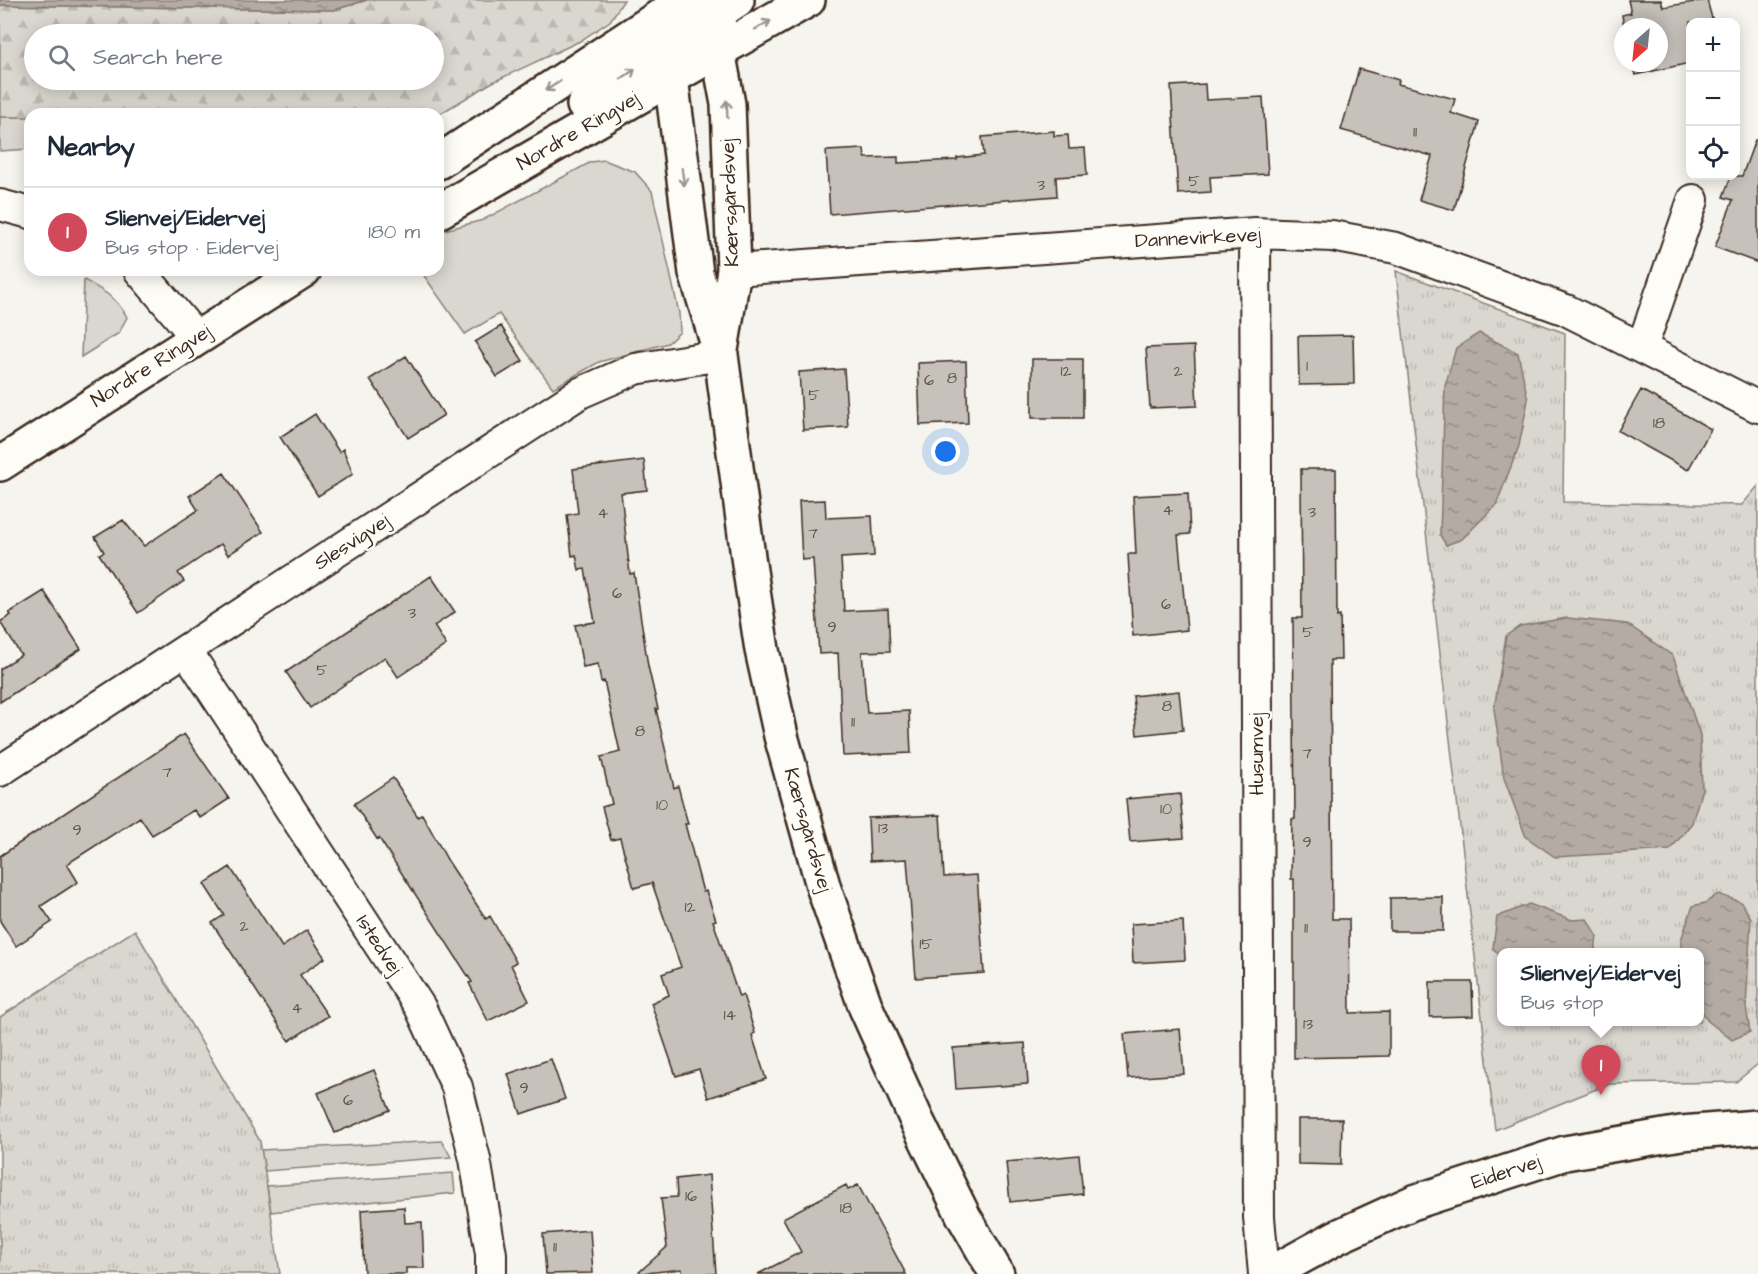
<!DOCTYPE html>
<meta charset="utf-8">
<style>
:root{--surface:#fff;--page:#f6f6f7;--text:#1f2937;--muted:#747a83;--line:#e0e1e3;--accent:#d1495b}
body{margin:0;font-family:"Architects Daughter",sans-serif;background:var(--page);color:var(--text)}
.controls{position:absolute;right:18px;top:18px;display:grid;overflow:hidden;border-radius:12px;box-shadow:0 3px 15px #0003}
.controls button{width:54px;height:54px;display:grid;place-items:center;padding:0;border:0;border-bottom:2px solid var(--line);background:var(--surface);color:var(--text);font:30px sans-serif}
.compass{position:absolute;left:1614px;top:18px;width:54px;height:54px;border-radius:50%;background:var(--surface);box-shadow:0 3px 15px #0003;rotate:207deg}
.you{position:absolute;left:946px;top:452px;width:21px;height:21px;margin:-15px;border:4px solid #fff;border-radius:50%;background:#1a73e8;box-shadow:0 0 0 9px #1a73e833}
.badge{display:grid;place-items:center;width:39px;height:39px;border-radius:50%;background:var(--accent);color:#fff;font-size:20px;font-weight:700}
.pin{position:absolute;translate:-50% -50px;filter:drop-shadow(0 2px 3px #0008)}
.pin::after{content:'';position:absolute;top:32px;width:21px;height:18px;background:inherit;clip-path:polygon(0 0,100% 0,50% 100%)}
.popup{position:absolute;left:1497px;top:948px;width:207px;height:78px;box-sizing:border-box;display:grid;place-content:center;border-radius:12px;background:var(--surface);filter:drop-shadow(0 2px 4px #0005);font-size:20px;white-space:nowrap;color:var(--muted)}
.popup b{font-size:22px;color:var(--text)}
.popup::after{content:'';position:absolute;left:50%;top:100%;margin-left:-12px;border:12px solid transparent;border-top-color:var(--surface)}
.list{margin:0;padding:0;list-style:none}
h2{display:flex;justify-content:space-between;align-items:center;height:78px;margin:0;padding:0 24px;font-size:26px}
h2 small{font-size:20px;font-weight:400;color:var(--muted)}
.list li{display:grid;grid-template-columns:39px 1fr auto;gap:18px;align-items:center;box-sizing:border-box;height:90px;padding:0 24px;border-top:2px solid var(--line)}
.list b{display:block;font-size:22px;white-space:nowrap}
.list p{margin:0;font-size:20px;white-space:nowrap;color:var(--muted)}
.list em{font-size:20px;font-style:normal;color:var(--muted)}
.icon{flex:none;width:33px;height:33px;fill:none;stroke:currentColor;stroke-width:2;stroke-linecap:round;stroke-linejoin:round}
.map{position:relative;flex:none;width:1758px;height:1274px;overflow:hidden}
.search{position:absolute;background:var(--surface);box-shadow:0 3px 15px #0003;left:24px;top:24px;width:420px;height:66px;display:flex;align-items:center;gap:15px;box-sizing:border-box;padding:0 21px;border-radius:33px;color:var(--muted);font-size:22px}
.panel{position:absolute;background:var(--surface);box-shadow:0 3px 15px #0003;left:24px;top:108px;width:420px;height:168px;border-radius:18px}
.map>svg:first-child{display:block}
</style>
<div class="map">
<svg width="1758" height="1274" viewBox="0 0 1758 1274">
<defs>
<pattern id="forest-firs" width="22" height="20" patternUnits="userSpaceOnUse" patternTransform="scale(1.5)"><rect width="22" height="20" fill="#dad6d0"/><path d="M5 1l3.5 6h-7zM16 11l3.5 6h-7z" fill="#bcb8b2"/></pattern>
<pattern id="park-tufts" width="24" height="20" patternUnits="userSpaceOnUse" patternTransform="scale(1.5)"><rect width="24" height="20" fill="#dad6d0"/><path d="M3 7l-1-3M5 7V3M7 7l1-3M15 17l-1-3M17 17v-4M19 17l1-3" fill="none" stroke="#bcb8b2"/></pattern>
<pattern id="water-ripples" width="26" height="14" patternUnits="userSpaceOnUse" patternTransform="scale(1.5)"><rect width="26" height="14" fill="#b4aca4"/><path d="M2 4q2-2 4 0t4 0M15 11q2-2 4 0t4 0" fill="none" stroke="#948c85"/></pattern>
</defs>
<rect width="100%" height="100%" fill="#f5f4ee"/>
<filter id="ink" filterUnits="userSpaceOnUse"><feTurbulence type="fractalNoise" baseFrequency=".0167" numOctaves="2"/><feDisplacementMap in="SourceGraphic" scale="12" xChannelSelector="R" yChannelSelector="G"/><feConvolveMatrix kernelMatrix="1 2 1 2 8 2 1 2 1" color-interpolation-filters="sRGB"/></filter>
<g filter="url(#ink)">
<path fill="#dad6d0" stroke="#8a8077" stroke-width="1.5" d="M0 117H30V149L0 151Z
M604 160 635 172 652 191 679 313 680 332 668 343 599 362 553 388 499 314 465 334 420 270H438V235L445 230 483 220 591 162Z
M84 280C102 290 117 298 127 317L119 333 81 357Z
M442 1141 451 1157 265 1171 261 1150Z
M453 1173 455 1193 271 1212 267 1186Z"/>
<path fill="url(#forest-firs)" stroke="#8a8077" stroke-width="1.5" fill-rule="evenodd" d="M367 0H624L610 21 580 41 491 83 438 115 30 114V117H0V5L334 10ZM34 34H434V80H34Z"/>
<path fill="url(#park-tufts)" stroke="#8a8077" stroke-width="1.5" fill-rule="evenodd" d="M1396 271 1565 333 1563 502 1742 505 1758 486V1064L1736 1082 1609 1084 1495 1130ZM1502 952H1700V1022H1502Z
M135 930 260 1141 280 1274H0V1017Z"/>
<path fill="url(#water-ripples)" stroke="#84786e" stroke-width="1.5" d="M0 0H367L334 10 0 5Z
M1479 333 1518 353 1528 400 1519 446 1496 505 1462 539 1446 545 1440 535 1445 386 1456 348Z
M1567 618 1627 624 1673 656 1700 735 1702 789 1692 823 1670 850 1555 857 1526 837 1504 778 1494 709 1506 636 1520 626Z
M1718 894 1741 902 1751 918 1746 1007 1750 1032 1732 1040 1708 1021 1700 1009V952H1681V940L1693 906 1705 903Z
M1529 904 1572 920 1587 919 1597 936 1595 952H1502V958L1493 948 1497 917Z"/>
<path fill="#c7c1bb" stroke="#3b2a1e" stroke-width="1.5" d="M1628 0H1661L1663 7 1707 0 1713 22H1690V63L1635 75 1632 63H1659V27H1624L1622 15 1631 13Z
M1359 69 1399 80 1398 84 1455 99 1451 113 1479 122 1454 210 1419 200 1432 156 1341 130Z
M1205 84 1206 100 1263 97 1268 174 1210 177 1211 192 1178 194 1171 86Z
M1054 131V136L1068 135 1069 149 1085 148 1087 175 1056 177 1057 196 830 214 826 151 864 149 865 158 898 157V163L957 160V158L984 155 982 137Z
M1755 140 1758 141V263L1715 247 1733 200 1723 197 1731 176H1742Z
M501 326 523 361 497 377 475 342Z
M1353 335 1354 384 1299 385 1298 336Z
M1194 346 1197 406 1150 408 1146 348Z
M406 356 444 415 408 438 370 379Z
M1032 359H1083V418H1032Z
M966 361 968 423 920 425 918 363Z
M844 369 848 427 803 430 799 372Z
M1641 390 1711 429 1688 470 1618 431Z
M315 414 339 452 343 449 353 474 318 496 280 437Z
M644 460 647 490 621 493 630 574 634 573 648 666 658 709H656L674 788 678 786 688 824H685L703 892 706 891 716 920 713 921 739 997 743 995 755 1033 752 1035 766 1079 708 1098 699 1069 676 1076 651 1003 669 995 662 974 681 967 652 883 634 888 620 838 611 840 602 807 612 804 601 757 620 752 604 681 601 682 598 664 583 667 575 625 595 622 585 569 579 570 576 555 572 556 567 515 578 513 573 469Z
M1301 469H1336L1337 617 1340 616 1341 660H1330L1332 919H1349L1350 1013 1389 1012V1056L1294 1058V879H1291L1292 819H1295L1293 618H1302Z
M224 473 263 532 228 555 221 544 178 573 184 581 138 613 99 554 104 552 95 537 123 520 144 546 198 510 189 496Z
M1188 493 1190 534 1178 535 1187 630 1133 636 1128 554H1136L1133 496Z
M825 500 826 518 872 516 874 556 841 558 844 611 888 609 890 651 862 652 867 713 909 711 911 753 843 756 838 653 819 654 813 559 802 560 799 501Z
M431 576 455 612 434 626 446 645 398 677 385 657 310 708 286 672Z
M44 591 81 649 0 702V669L21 655 0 622 11 615 9 613Z
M1179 691 1183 730 1137 735 1133 696Z
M184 734 229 799 200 818 194 810 152 835 140 817 67 864 78 882 41 906 52 922 16 946 0 921V856Z
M393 778 418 817 422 814 448 861 486 919 490 916 516 962 511 965 529 1001 488 1021 469 983 472 982 379 838 377 839 354 804Z
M1180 794 1184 838 1130 842 1126 799Z
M940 815 944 877 977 875 984 973 916 978 907 859 870 861 868 818Z
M230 867 282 947 307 930 325 958 300 975 328 1016 289 1041 212 923 224 915 204 884Z
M1443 897V931H1390V898Z
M1183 921 1185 960 1133 963 1131 924Z
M1430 982H1472L1473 1016 1430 1017Z
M1180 1029 1184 1074 1128 1078 1124 1034Z
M1025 1043 1028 1084 956 1089 953 1048Z
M551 1059 565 1099 521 1114 508 1074Z
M374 1070 390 1110 335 1133 318 1093Z
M1298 1119H1342L1341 1165 1298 1164Z
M1079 1155 1083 1194 1010 1202 1006 1162Z
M709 1175 716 1274H682V1269L637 1274 667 1247 661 1198 677 1197 676 1179Z
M846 1185 848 1190 858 1185 906 1274H758L801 1252 783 1218Z
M404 1207 405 1223 422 1222 424 1268H406V1274H364L361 1210Z
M590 1230 593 1273 546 1274 543 1234Z"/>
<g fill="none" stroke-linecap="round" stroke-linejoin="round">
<defs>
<path id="street" d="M0 205 30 213
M1255 233 1259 1217 1264 1274
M139 270 196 337
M734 270 1255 233 1332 236 1396 248 1566 310 1758 407
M1642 347 1693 200
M186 650 420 1007 457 1087 475 1159 491 1254V1274
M0 771 580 393 635 369 721 355"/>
<path id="secondary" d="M737 0 719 12 671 78 696 273 721 355 749 564 762 650 781 736 824 889 866 1008 917 1121 964 1217 997 1274
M721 350 734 270 728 104 718 51 808 0
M1270 1274 1337 1237 1414 1202 1565 1153 1681 1133 1758 1127"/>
<path id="primary" d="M584 105 636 68 672 48 704 0
M438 162 685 0
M438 212 718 51 719 0
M0 464 304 270"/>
</defs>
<use href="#street" stroke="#3b2a1e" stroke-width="34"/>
<use href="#secondary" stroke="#3b2a1e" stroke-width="38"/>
<use href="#primary" stroke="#3b2a1e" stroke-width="38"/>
<use href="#street" stroke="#fdfcf7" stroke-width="30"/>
<use href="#secondary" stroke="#fdfcf7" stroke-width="33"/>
<use href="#primary" stroke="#fdfcf7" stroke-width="33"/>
</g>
<defs><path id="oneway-shaft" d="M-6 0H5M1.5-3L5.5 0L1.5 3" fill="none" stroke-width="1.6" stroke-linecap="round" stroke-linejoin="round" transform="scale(1.5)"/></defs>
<g stroke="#9c938a">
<use href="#oneway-shaft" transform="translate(763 25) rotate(-29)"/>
<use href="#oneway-shaft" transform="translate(628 74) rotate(-35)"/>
<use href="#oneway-shaft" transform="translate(553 86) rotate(147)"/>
<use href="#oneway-shaft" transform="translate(727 109) rotate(-93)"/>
<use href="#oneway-shaft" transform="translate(683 177) rotate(82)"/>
</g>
</g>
<g text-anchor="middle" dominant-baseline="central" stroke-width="5" stroke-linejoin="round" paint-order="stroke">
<g font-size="16" fill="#5e5045">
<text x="1415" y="132">11</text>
<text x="1194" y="181">5</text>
<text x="1041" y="185">3</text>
<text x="1307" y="366">1</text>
<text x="1066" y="371">12</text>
<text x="1178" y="371">2</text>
<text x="952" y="378">8</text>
<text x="929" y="380">6</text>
<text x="814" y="395">5</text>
<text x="1659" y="423">18</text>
<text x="1168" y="510">4</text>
<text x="1312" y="512">3</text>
<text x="603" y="513">4</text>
<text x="813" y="533">7</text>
<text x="617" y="593">6</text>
<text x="1166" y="604">6</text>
<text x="412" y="613">3</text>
<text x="832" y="627">9</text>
<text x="1308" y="632">5</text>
<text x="322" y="670">5</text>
<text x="1167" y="706">8</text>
<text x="853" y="722">11</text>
<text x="640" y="731">8</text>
<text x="1307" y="753">7</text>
<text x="167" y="772">7</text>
<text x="662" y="805">10</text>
<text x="1166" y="809">10</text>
<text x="883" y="828">13</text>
<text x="77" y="830">9</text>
<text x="1307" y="842">9</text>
<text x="690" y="907">12</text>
<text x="244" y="926">2</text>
<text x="1306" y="928">11</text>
<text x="926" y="944">15</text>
<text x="297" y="1008">4</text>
<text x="730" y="1015">14</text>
<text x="1308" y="1024">13</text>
<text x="524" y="1088">9</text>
<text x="348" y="1100">6</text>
<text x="691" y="1196">16</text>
<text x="846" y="1208">18</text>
<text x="555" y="1247">11</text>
</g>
<g font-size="20" fill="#3b2a1e" stroke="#fdfcf7">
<text transform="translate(578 131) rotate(-30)">Nordre Ringvej</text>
<text transform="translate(730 203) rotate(-92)">Kærsgårdsvej</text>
<text transform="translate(1198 238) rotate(-3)">Dannevirkevej</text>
<text transform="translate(151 366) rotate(-32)">Nordre Ringvej</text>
<text transform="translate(352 542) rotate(-33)">Slesvigvej</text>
<text transform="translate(1257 754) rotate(-90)">Husumvej</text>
<text transform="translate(808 830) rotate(74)">Kærsgårdsvej</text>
<text transform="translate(379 945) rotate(57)">Istedvej</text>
<text transform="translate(1506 1172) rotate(-18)">Eidervej</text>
</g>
</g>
</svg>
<div class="controls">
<button>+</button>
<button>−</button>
<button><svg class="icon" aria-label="locate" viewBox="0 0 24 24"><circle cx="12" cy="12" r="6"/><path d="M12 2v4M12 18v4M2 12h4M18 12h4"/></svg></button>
</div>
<svg class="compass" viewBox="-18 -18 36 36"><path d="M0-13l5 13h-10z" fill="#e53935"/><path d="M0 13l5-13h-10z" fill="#747a83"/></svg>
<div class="you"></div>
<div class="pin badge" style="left:1601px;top:1095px">1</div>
<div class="popup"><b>Slienvej/Eidervej</b>Bus stop</div>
<div class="search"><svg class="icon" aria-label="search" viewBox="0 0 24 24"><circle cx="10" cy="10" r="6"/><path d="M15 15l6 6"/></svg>Search here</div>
<section class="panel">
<h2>Nearby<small></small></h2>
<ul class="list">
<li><span class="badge">1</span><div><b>Slienvej/Eidervej</b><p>Bus stop · Eidervej</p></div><em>180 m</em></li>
</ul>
</section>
</div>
